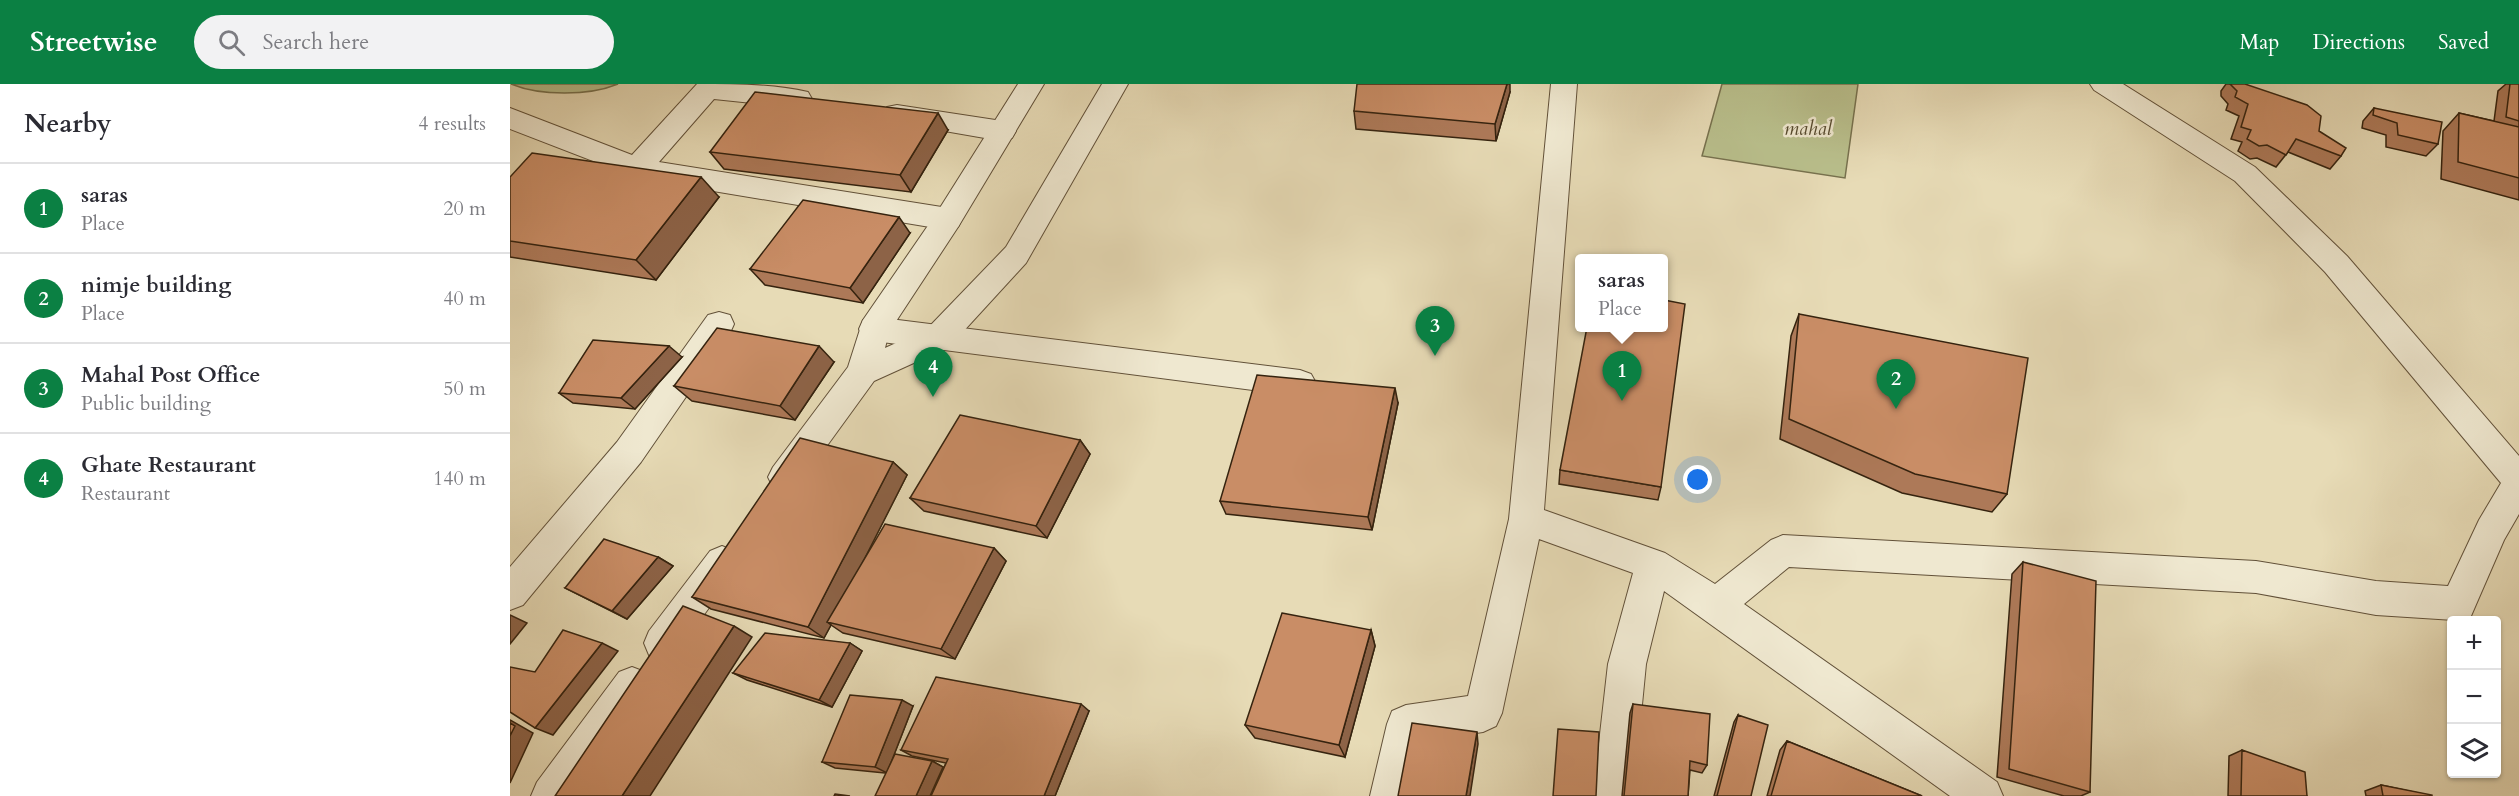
<!DOCTYPE html>
<meta charset="utf-8">
<style>
:root{--surface:#fff;--page:#f2f2f3;--text:#2b2b33;--muted:#7c7c81;--line:#e1e1e2;--accent:#0b8043}
body{margin:0;font-family:Cardo,serif;background:var(--page);color:var(--text)}
.controls{position:absolute;right:18px;bottom:18px;display:grid;overflow:hidden;border-radius:6px;box-shadow:0 2px 4px #0004}
.controls button{width:54px;height:54px;display:grid;place-items:center;padding:0;border:0;border-bottom:2px solid var(--line);background:var(--surface);color:var(--text);font:30px sans-serif}
.you{position:absolute;left:1188px;top:396px;width:21px;height:21px;margin:-15px;border:4px solid #fff;border-radius:50%;background:#1a73e8;box-shadow:0 0 0 9px #1a73e833}
.badge{display:grid;place-items:center;width:39px;height:39px;border-radius:50%;background:var(--accent);color:#fff;font-size:20px;font-weight:700}
.pin{position:absolute;translate:-50% -50px;filter:drop-shadow(0 2px 3px #0008)}
.pin::after{content:'';position:absolute;top:32px;width:21px;height:18px;background:inherit;clip-path:polygon(0 0,100% 0,50% 100%)}
.popup{position:absolute;left:1065px;top:170px;width:93px;height:78px;box-sizing:border-box;display:grid;place-content:center;border-radius:6px;background:var(--surface);filter:drop-shadow(0 2px 4px #0005);font-size:20px;white-space:nowrap;color:var(--muted)}
.popup b{font-size:22px;color:var(--text)}
.popup::after{content:'';position:absolute;left:50%;top:100%;margin-left:-12px;border:12px solid transparent;border-top-color:var(--surface)}
.list{margin:0;padding:0;list-style:none}
h2{display:flex;justify-content:space-between;align-items:center;height:78px;margin:0;padding:0 24px;font-size:26px}
h2 small{font-size:20px;font-weight:400;color:var(--muted)}
.list li{display:grid;grid-template-columns:39px 1fr auto;gap:18px;align-items:center;box-sizing:border-box;height:90px;padding:0 24px;border-top:2px solid var(--line)}
.list b{display:block;font-size:22px;white-space:nowrap}
.list p{margin:0;font-size:20px;white-space:nowrap;color:var(--muted)}
.list em{font-size:20px;font-style:normal;color:var(--muted)}
.icon{flex:none;width:33px;height:33px;fill:none;stroke:currentColor;stroke-width:2;stroke-linecap:round;stroke-linejoin:round}
.map{position:relative;flex:none;width:2009px;height:712px;overflow:hidden}
header{display:flex;align-items:center;gap:36px;box-sizing:border-box;height:84px;padding:0 30px;background:var(--accent);color:#fff}
header strong{font-size:28px}
nav{display:flex;gap:33px;margin-inline-start:auto;font-size:21px}
.search{width:420px;height:54px;background:var(--page);display:flex;align-items:center;gap:15px;box-sizing:border-box;padding:0 21px;border-radius:33px;color:var(--muted);font-size:22px}
main{display:flex}
aside{flex:1;background:var(--surface)}
.map>svg:first-child{display:block}
</style>
<header>
<strong>Streetwise</strong>
<div class="search"><svg class="icon" aria-label="search" viewBox="0 0 24 24"><circle cx="10" cy="10" r="6"/><path d="M15 15l6 6"/></svg>Search here</div>
<nav><a>Map</a><a>Directions</a><a>Saved</a></nav>
</header>
<main>
<aside>
<h2>Nearby<small>4 results</small></h2>
<ul class="list">
<li><span class="badge">1</span><div><b>saras</b><p>Place</p></div><em>20 m</em></li>
<li><span class="badge">2</span><div><b>nimje building</b><p>Place</p></div><em>40 m</em></li>
<li><span class="badge">3</span><div><b>Mahal Post Office</b><p>Public building</p></div><em>50 m</em></li>
<li><span class="badge">4</span><div><b>Ghate Restaurant</b><p>Restaurant</p></div><em>140 m</em></li>
</ul>
</aside>
<div class="map">
<svg width="2009" height="712" viewBox="0 0 2009 712">
<rect width="100%" height="100%" fill="#e7dbb6"/>
<filter id="stains"><feTurbulence type="fractalNoise" baseFrequency=".00333" numOctaves="4"/><feColorMatrix values="0 0 0 0 .2 0 0 0 0 .09 0 0 0 0 .02 0 0 0 .5 -.17"/></filter>
<radialGradient id="worn" r=".72"><stop offset=".6" stop-color="#630" stop-opacity="0"/><stop offset="1" stop-color="#630" stop-opacity=".3"/></radialGradient>
<path fill="#b9bf8c" stroke="#77714e" stroke-width="1.5" d="M1 0H108C79 12 30 12 1 0Z
M1212 0H1348L1335 94 1192 72Z"/>
<g fill="none" stroke-linecap="round" stroke-linejoin="round">
<defs>
<path id="minor" d="M187 0C224 0 263 0 298 8L302 15 298 22 289 24 204 15 149 78 438 124 448 127 452 135 448 143 438 146 149 98 139 95 137 91 127 94 0 45V24L122 71Z
M1041 0H1067L1034 426 1155 469 1205 500 1261 456 1273 451 1746 477 1866 497 1938 502 1969 436 1991 399 1815 188 1725 97 1584 6 1580 0H1613L1745 83 1837 172 2009 372V430L1994 456 1961 532 1944 536 1866 531 1746 509 1279 483 1234 520 1487 698 1493 712H1440L1154 507 1136 580 1123 712H1083L1098 580 1123 489 1029 455 992 629 986 642 973 648 912 657 900 712H860L877 640 882 627 896 621 958 612 999 435Z
M387 21 492 37 502 40 506 47 502 54 492 57 377 37 373 30 377 23Z
M209 228 220 231 224 240 220 249 131 378 13 521 0 526V483L107 358 198 231Z
M364 233 790 286 801 290 806 299 801 308 790 312 364 257 353 254 349 245 353 236Z"/>
<path id="tertiary" d="M508 0H534L448 143 379 248 375 264 417 245 496 163 592 0H618L516 179 439 263 364 297 287 403 275 408 263 403 258 393 263 383 338 283 353 236 428 127Z
M212 462 224 467 230 478 224 489 165 571 152 577 139 571 134 559 139 547 200 467Z
M122 583 135 588 141 601 135 614 65 712H21L27 698 109 588Z"/>
</defs>
<use href="#minor" stroke="#625139" stroke-width="2"/>
<use href="#tertiary" stroke="#625139" stroke-width="2"/>
<use href="#minor" fill="#efe8d0" fill-rule="evenodd"/>
<use href="#tertiary" fill="#efe8d0" fill-rule="evenodd"/>
</g>
<path fill="#ad7958" stroke="#35230f" stroke-width="1.5" d="M1716 0H1735L1809 47 1831 72 1820 85 1778 68 1766 83 1747 74 1740 75 1728 67 1732 58 1721 55 1729 32 1716 26 1718 20 1711 12V7Z
M1996 0H2009V116L1931 95 1933 47 1949 29 1984 37 1988 7Z
M1000 8 986 57 846 45 844 27Z
M1864 24 1928 60 1916 72 1876 63V51L1852 44 1853 37Z
M438 46 401 108 214 85 200 68Z
M0 93 209 113 146 196 0 173Z
M400 149 353 219 255 201 240 185Z
M1289 230 1497 410 1482 428 1392 409 1270 355 1281 252Z
M172 273 125 325 63 319 49 309Z
M324 278 285 336 182 317 164 302Z
M888 319 862 446 716 430 710 417Z
M570 356 580 370 537 454 414 427 400 414Z
M383 378 397 391 357 469 484 464 496 477 445 575 333 549 321 541 314 554 201 525 182 513Z
M1050 386 1151 403 1148 416 1049 400Z
M148 473 163 482 117 535 55 504Z
M1513 478 1580 708 1571 712H1554L1487 693 1502 490Z
M861 546 865 562 835 673 745 654 735 641Z
M340 559 352 567 322 623 237 596 223 589Z
M1123 620 1197 681 1192 689 1180 686 1178 712H1112L1120 629Z
M403 622 383 673 422 677 433 683 375 689 325 684 312 678Z
M579 627 545 712H421L436 679 402 672 391 666Z
M1228 631 1241 712H1204L1224 638Z
M1277 657 1412 712H1257L1270 666Z
M1732 666 1797 712H1718L1719 672Z
M1871 701 1922 712H1856L1855 707Z"/>
<path fill="#8d6347" stroke="#35230f" stroke-width="1.5" d="M997 0H1000V8L986 57 985 40Z
M428 29 438 46 401 108 390 91Z
M191 93 209 113 146 196 126 176Z
M389 133 400 149 353 219 340 204Z
M159 262 172 273 125 325 111 314Z
M309 262 324 278 285 336 270 322Z
M885 304 888 319 862 446 858 433Z
M570 356 580 370 537 454 526 442Z
M383 378 397 391 322 539 317 538 321 541 314 554 298 543Z
M484 464 496 477 445 575 431 565Z
M148 473 163 482 117 535 102 527Z
M0 531 17 539 0 560Z
M224 542 242 553 140 712H112Z
M861 546 865 562 835 673 829 661Z
M92 559 108 567 43 651 25 644Z
M340 559 352 567 322 623 309 616Z
M392 616 403 622 377 689 365 683Z
M571 620 579 627 545 712H534Z
M0 636 23 649 0 699Z
M967 648 968 660 960 712H956Z
M422 677 433 683 420 712H406Z"/>
<path fill="#c98d66" stroke="#35230f" stroke-width="1.5" d="M847 0H997L985 40 844 27Z
M1720 0H1735L1797 21 1811 32 1809 47 1836 64 1831 72 1786 55 1776 71 1757 61 1749 62 1737 55 1741 46 1731 43 1738 20 1725 13 1727 7Z
M2000 0H2009V37L1996 33Z
M245 8 428 29 390 91 200 68Z
M1864 24 1932 38 1928 60 1888 51 1887 39 1863 31Z
M1949 29 2009 43V94L1948 78Z
M22 69 191 93 126 176 0 157V93Z
M293 116 389 133 340 204 240 185Z
M1154 216 1175 220 1151 403 1050 386 1077 243H1154Z
M1289 230 1518 274 1497 410 1405 390 1279 335Z
M207 244 309 262 270 322 164 302Z
M83 256 159 262 111 314 49 309Z
M747 291 885 304 858 433 710 417Z
M450 331 570 356 526 442 400 414Z
M290 354 383 378 298 543 182 513Z
M375 440 484 464 431 565 317 538Z
M94 455 148 473 102 527 55 504Z
M1513 478 1586 497 1580 708 1499 685Z
M173 522 224 542 112 712H45Z
M772 529 861 546 829 661 735 641Z
M53 546 92 559 25 644 0 628V583L25 588Z
M255 549 340 559 309 616 223 589Z
M426 593 571 620 534 712H421L438 675 391 666Z
M340 611 392 616 365 683 312 678Z
M1123 620 1200 630 1197 681 1180 677 1178 712H1114Z
M1228 631 1258 641 1241 712H1207Z
M0 639 5 642 0 652Z
M902 639 967 648 956 712H888Z
M1048 645 1089 648 1086 712H1043Z
M1277 657 1412 712H1261Z
M1732 666 1795 688 1797 712H1731Z
M385 670 422 677 406 712H365Z
M1871 701 1922 711V712H1873Z
M325 710 340 712H324Z"/>
<g text-anchor="middle" dominant-baseline="central" stroke-width="5" stroke-linejoin="round" paint-order="stroke">
<g font-size="20" font-style="italic" fill="#564a2e" stroke="#efe8d0">
<text x="1298" y="44">mahal</text>
</g>
</g>
<rect width="100%" height="100%" filter="url(#stains)"/>
<rect width="100%" height="100%" fill="url(#worn)"/>
</svg>
<div class="controls">
<button>+</button>
<button>−</button>
<button><svg class="icon" aria-label="layers" viewBox="0 0 24 24"><path d="M12 4l9 5-9 5-9-5zM3 14l9 5 9-5"/></svg></button>
</div>
<div class="you"></div>
<div class="pin badge" style="left:1112px;top:317px">1</div>
<div class="popup"><b>saras</b>Place</div>
<div class="pin badge" style="left:1386px;top:325px">2</div>
<div class="pin badge" style="left:925px;top:272px">3</div>
<div class="pin badge" style="left:423px;top:313px">4</div>
</div>
</main>
